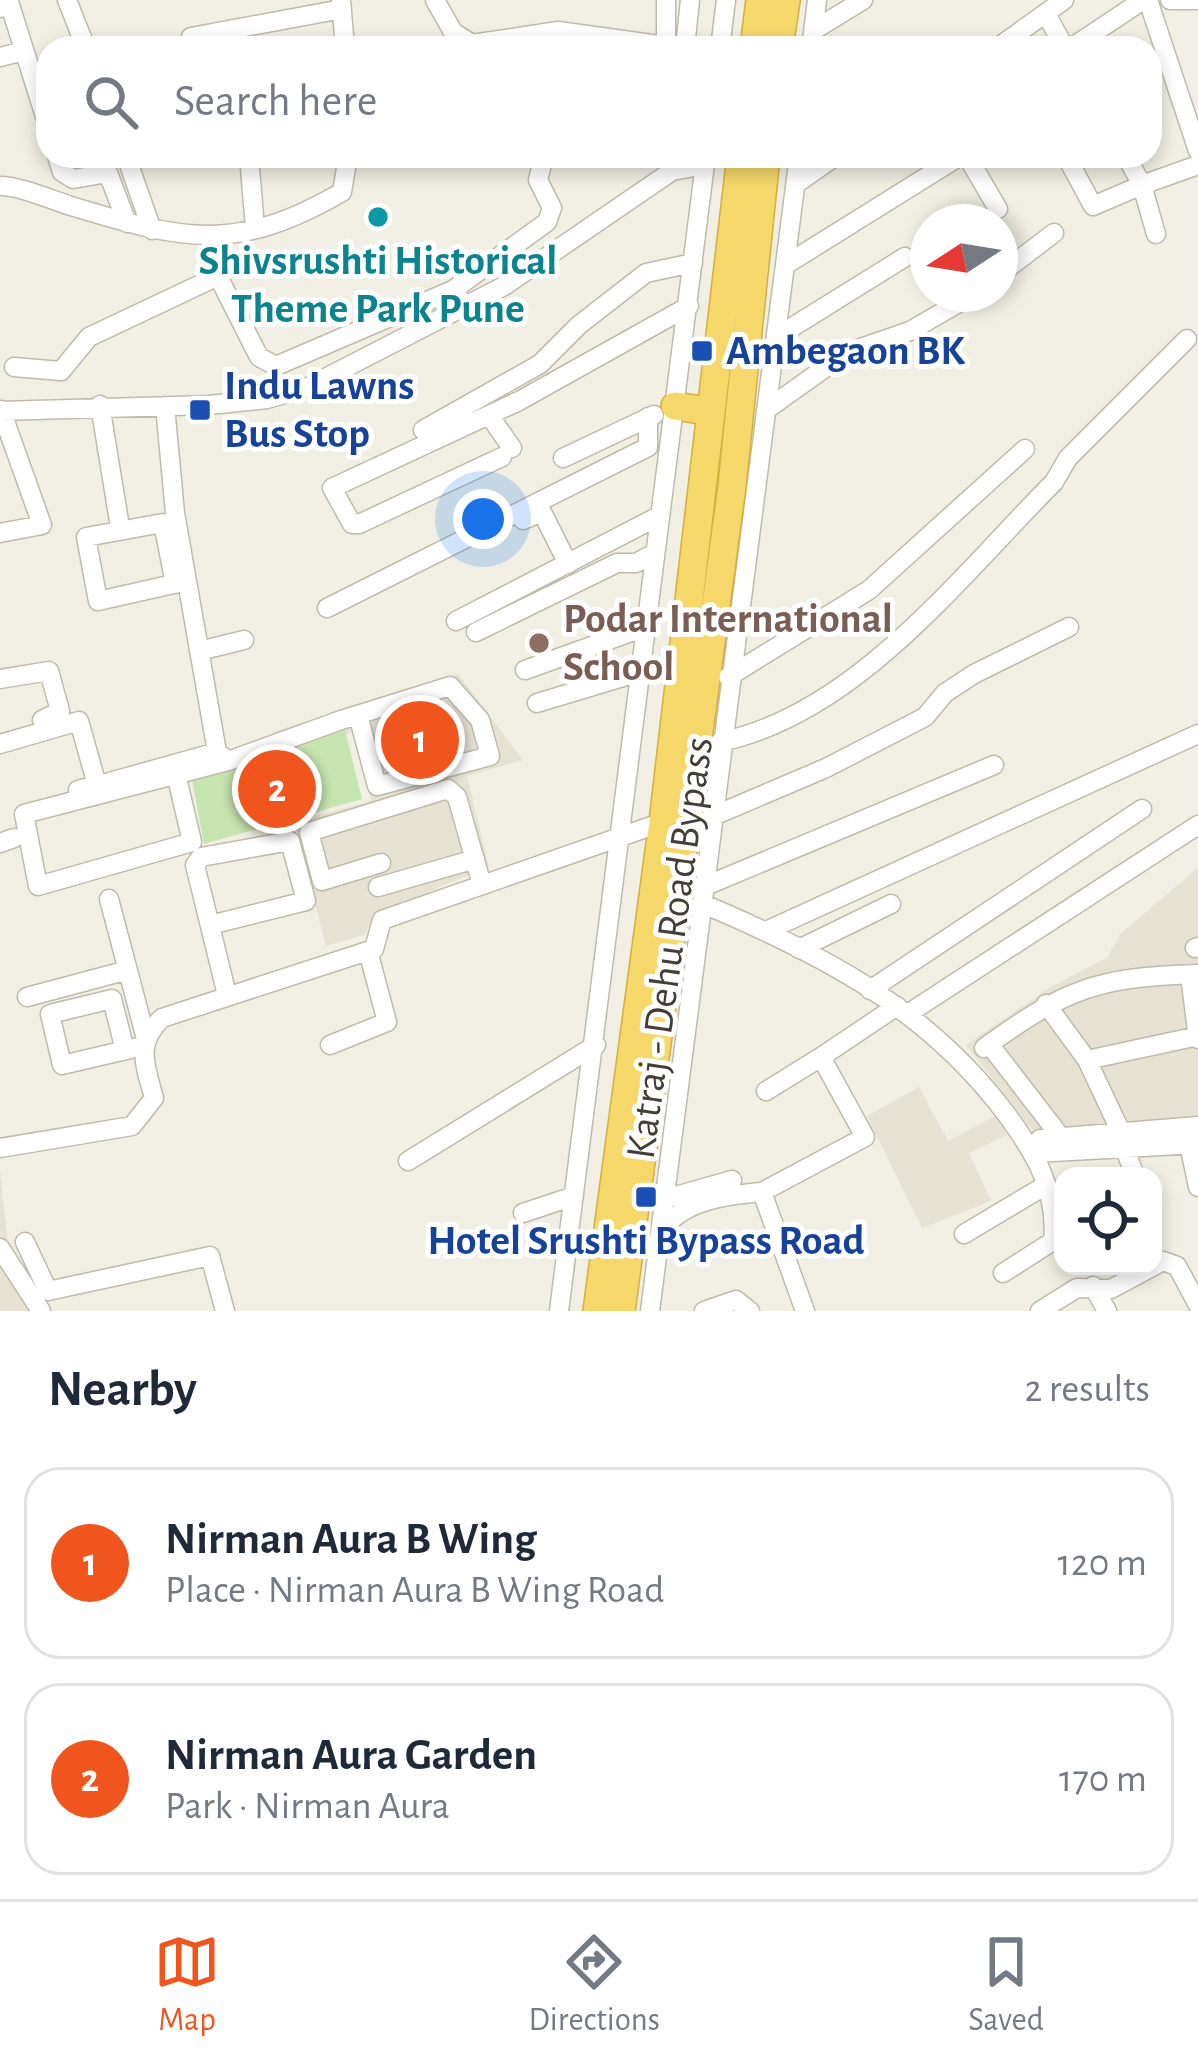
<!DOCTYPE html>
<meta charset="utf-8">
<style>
:root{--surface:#fff;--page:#f6f6f7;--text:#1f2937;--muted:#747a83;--line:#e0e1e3;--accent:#ef551d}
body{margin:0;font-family:"Alegreya Sans",sans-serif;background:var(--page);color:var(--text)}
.controls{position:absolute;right:36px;bottom:36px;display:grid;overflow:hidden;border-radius:24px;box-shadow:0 6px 18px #0003}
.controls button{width:108px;height:108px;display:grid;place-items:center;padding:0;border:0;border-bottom:3px solid var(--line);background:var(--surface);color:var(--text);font:60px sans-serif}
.compass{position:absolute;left:910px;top:204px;width:108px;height:108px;border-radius:50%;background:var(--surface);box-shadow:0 6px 18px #0003;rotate:258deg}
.you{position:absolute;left:483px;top:519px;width:42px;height:42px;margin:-30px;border:9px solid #fff;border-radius:50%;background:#1a73e8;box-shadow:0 0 0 18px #1a73e833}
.badge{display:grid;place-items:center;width:78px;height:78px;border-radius:50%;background:var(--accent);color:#fff;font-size:39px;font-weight:700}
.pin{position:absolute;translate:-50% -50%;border:6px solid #fff;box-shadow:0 3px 12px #0006}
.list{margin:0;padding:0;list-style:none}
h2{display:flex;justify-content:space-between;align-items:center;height:156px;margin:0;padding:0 48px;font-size:51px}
h2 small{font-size:39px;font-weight:400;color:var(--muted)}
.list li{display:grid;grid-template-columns:78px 1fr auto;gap:36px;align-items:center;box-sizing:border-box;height:192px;margin:0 24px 24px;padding:0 24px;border:3px solid var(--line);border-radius:36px}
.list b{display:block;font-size:45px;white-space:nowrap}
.list p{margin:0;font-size:39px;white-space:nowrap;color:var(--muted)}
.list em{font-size:39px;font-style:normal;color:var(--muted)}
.icon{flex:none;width:66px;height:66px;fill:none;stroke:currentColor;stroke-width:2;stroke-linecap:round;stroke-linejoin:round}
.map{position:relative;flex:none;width:1198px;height:1311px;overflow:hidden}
.search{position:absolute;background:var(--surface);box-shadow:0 6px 18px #0003;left:36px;right:36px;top:36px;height:132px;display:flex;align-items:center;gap:30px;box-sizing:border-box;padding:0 42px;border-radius:36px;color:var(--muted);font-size:45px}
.sheet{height:588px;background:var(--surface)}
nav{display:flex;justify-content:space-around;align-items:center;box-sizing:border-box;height:168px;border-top:3px solid var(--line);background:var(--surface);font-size:33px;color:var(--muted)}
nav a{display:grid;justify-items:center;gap:6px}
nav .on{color:var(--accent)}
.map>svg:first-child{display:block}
</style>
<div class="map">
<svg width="1198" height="1311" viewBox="0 0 1198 1311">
<rect width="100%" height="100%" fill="#f1efe4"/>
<path fill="#e5e1d3" d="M458 674 523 760 467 776 489 867 378 912 364 935 326 946 294 822 371 801 353 732 277 754 272 732Z
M1198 868V1136L1045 1146 966 1045 1049 988 1108 957 1120 934Z
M919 1087 948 1141 997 1115 1007 1135 969 1153 991 1201 922 1228 867 1116Z
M0 1170 8 1245 46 1311H0Z"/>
<path fill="#c6e4af" d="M345 730 362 799 204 844 192 779Z"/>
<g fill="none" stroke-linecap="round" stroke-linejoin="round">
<defs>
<path id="minor" d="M67 0 86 48
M341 0 345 48
M435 0 453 32 472 44 558 31 666 46
M1148 0 1198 151
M1170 0H1196
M0 8 10 5 48 126
M1046 14 1065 48
M814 30 863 0
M191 37 342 9
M666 48V0
M685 48 690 0
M720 48 726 0
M811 48 817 0
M997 48 1064 0
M1071 48 1143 0
M0 57 24 51
M57 156 62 172 73 179 108 173 127 223
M126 156 152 230
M249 156 255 228
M967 156 998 209
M1066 156 1093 206 1142 185 1126 156
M796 184 836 156
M0 186C20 186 49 199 71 206 183 240 235 254 342 192L348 156
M1156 234 1142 185 1198 165
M787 264 960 156
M1000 274 1054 233
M453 290 547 222 552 208 538 180 544 156
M778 336 905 257
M14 367 61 371 89 337 218 276 259 357 276 366 453 290 466 308
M100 405 119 521
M165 406 175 513 217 752
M766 410 846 353 910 331 974 294
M0 411 209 405 267 399 306 388 504 286 672 171 705 165
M489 415 512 448
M423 430 540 364 579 325 646 273 693 263
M502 457 359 524H352L332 488 519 401 689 306
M563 458 654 415
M523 520 542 512 568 564
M0 533 42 525 1 410
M175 584 163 523 86 537 98 601 187 581
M327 608 648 447V417
M456 621 657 517
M476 632 617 563H636L653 554
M199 651 244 640
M525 670 645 627
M728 677 869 590 1025 449
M0 679 49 671 60 711 42 720
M537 703 640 672
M720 742C856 714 960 576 1054 482L1068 458 1187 339
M0 744 79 721 97 785 78 790
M217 752 228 761 341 720 450 686 480 720 490 756 377 786 358 715
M177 778 192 842 38 886 24 814 228 761
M106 783 217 752
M711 817 826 768 925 717 945 693 974 674 1069 627
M0 843 14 838
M381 863 322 881 309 832 448 789 457 797 482 885
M378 887 475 859
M703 887 994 765
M109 899 145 1035
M701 903C822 954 927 1008 1007 1115 1035 1153 1058 1192 1053 1241L1003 1273
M210 925 306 901 290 841 201 857 195 865 227 995
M766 931 1198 734
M1195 948 1198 947
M799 949 891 904
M1190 975 1198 1039
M870 990 1142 809
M27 997 128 970
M1046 1004 1087 1060 1120 1130
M909 1013 1198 825
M989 1044 1060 1136
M330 1045 387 1022 368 951
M984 1048C1065 989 1097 977 1198 974
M125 1050 112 999 50 1014 62 1065 143 1046
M821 1057 897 1006
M1087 1060 1198 1036
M1040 1139 1198 1126
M1189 1144 1198 1187
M0 1148 132 1126 154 1098C145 1065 135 1044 162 1018L374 949 382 920 663 822
M1125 1149 1135 1176
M1035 1153 1198 1144
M408 1161 596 1045
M762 1192 865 1137 821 1057 766 1091
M665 1199 732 1180
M523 1213 574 1196
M664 1228C685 1200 728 1195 762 1192L805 1311
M964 1234 1046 1185
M25 1242 48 1291 210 1256 225 1311
M0 1248 41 1311
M1093 1286 1107 1311
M559 1311 706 156
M650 1311 799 156
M704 1311 736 1300 750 1311
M1040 1311 1077 1288 1111 1289 1163 1261 1177 1266 1198 1305"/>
<path id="highway" d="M754 48 760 0
M779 48 786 0
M675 406 707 411
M597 1311 663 822 741 156
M621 1311 732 486 766 156"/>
</defs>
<use href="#minor" stroke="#bfbaaa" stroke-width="21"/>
<use href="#highway" stroke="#d5ae3b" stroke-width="30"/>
<use href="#minor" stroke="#fff" stroke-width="18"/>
<use href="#highway" stroke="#f6d86a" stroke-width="27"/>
</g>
<circle fill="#0f9aa8" stroke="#fff" stroke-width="4.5" cx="378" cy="217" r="12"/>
<g fill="#1a4fb4" stroke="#fff" stroke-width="4.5">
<rect x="690" y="339" width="24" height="24" rx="6"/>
<rect x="188" y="398" width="24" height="24" rx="6"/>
<rect x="634" y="1185" width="24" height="24" rx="6"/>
</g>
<circle fill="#8d6e63" stroke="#fff" stroke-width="4.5" cx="539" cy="643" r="12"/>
<g text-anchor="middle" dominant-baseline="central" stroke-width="10" stroke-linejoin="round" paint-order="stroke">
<g font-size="42" font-weight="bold" fill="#0d838f" stroke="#fff">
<text x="378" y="261">Shivsrushti Historical<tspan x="378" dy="48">Theme Park Pune</tspan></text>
</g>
<g font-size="42" font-weight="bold" fill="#164399" stroke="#fff" text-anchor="start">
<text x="726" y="351">Ambegaon BK</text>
<text x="224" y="386">Indu Lawns<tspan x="224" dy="48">Bus Stop</tspan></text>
<text x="646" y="1241" text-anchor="middle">Hotel Srushti Bypass Road</text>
</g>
<g font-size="42" font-weight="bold" fill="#785e54" stroke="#fff" text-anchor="start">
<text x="563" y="619">Podar International<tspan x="563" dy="48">School</tspan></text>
</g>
<g font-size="42" fill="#433f34" stroke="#fff">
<text transform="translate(670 948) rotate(-82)">Katraj - Dehu Road Bypass</text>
</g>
</g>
</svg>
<div class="controls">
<button><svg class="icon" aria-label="locate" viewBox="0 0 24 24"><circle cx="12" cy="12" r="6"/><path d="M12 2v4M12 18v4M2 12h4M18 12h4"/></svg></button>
</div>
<svg class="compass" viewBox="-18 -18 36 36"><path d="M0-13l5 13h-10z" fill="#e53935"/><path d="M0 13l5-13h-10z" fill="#747a83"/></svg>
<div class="you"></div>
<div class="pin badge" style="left:420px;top:740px">1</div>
<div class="pin badge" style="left:277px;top:789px">2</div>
<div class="search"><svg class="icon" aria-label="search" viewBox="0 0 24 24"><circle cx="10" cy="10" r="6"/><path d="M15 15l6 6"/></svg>Search here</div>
</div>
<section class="sheet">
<h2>Nearby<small>2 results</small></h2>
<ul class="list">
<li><span class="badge">1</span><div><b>Nirman Aura B Wing</b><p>Place · Nirman Aura B Wing Road</p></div><em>120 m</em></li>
<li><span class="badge">2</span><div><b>Nirman Aura Garden</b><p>Park · Nirman Aura</p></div><em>170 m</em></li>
</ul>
</section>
<nav>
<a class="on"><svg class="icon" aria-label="map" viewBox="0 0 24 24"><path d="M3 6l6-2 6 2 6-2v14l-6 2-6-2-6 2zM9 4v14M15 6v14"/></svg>Map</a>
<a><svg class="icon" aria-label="directions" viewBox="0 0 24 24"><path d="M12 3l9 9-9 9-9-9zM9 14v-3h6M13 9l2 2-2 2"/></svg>Directions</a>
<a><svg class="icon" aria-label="saved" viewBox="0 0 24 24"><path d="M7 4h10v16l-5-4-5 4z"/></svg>Saved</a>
</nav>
